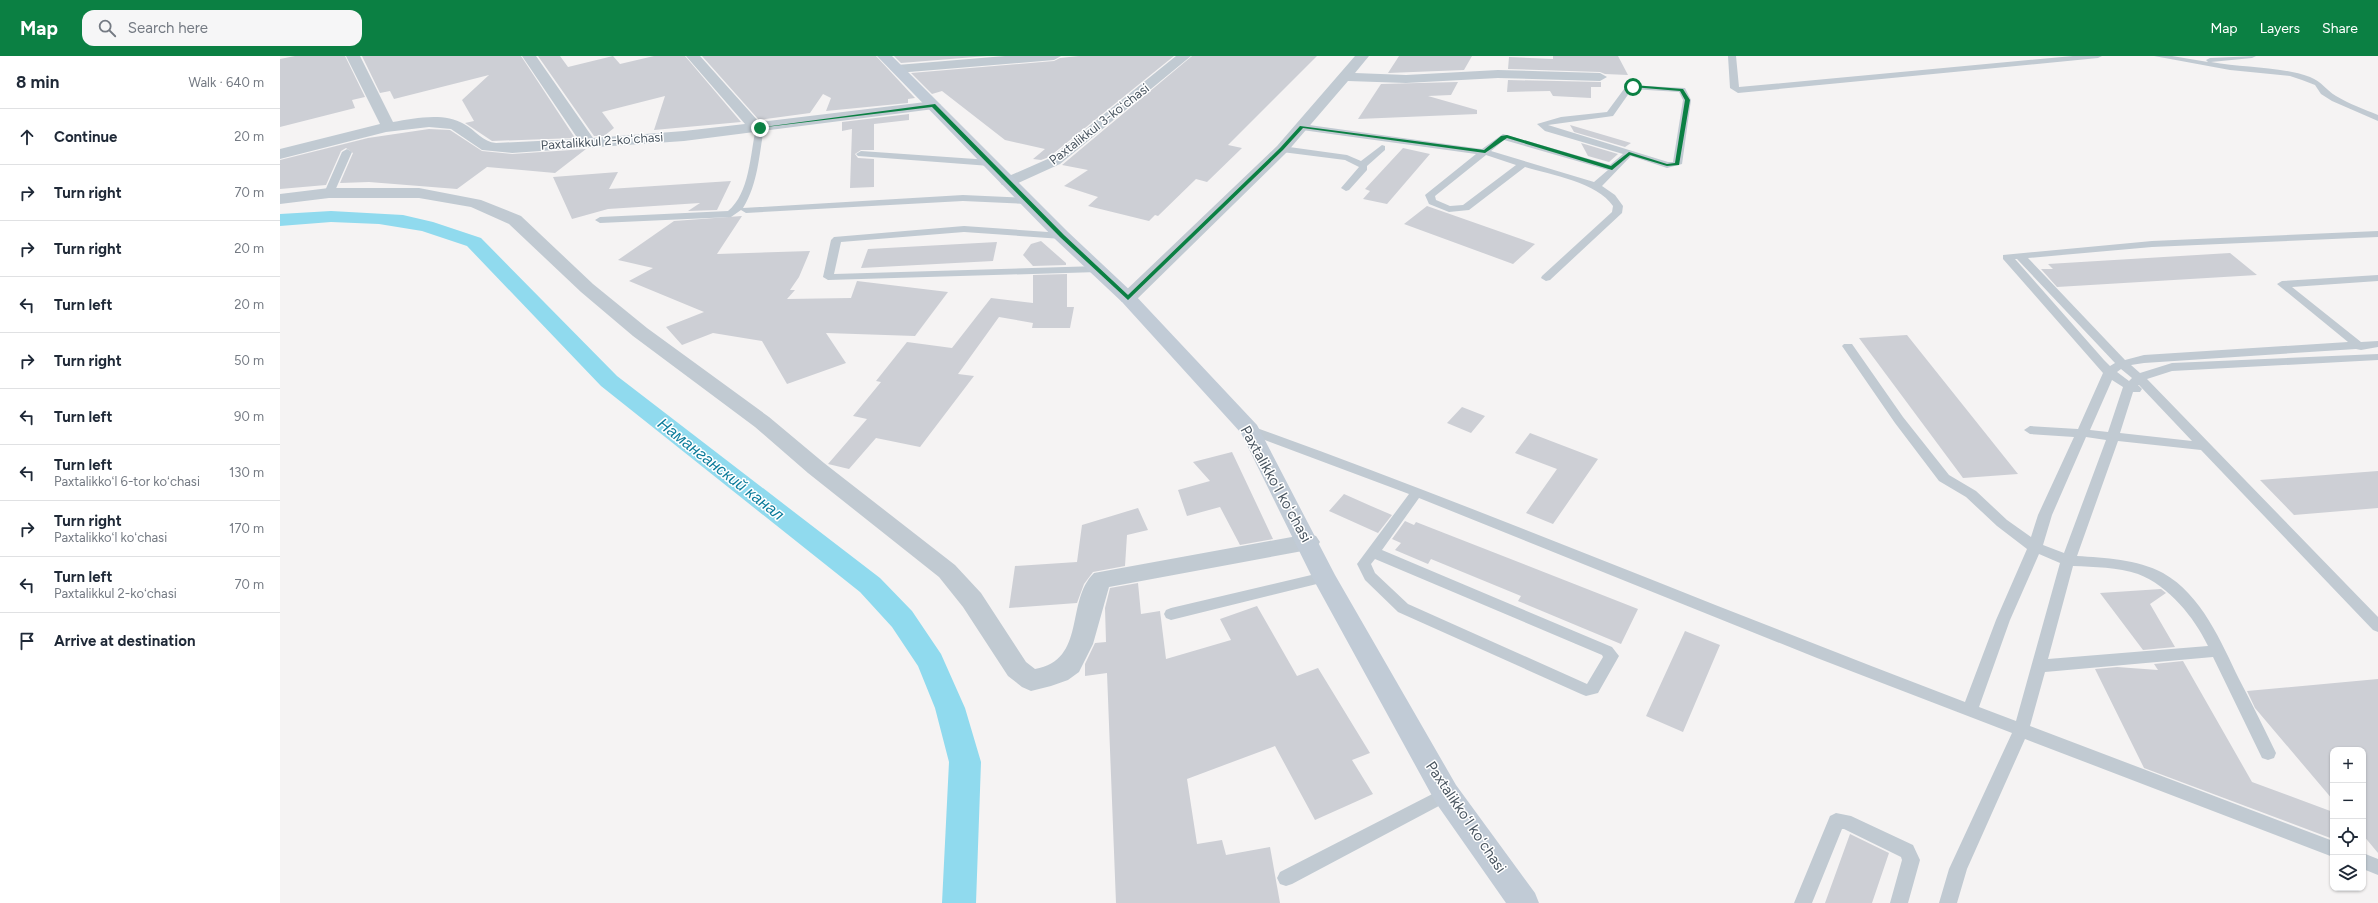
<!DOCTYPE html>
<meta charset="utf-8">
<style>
:root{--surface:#fff;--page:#f6f6f7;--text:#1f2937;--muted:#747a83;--line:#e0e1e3;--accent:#0b8043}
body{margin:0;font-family:Figtree,sans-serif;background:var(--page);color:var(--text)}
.controls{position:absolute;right:12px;bottom:12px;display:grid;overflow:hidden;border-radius:8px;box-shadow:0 1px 3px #0004}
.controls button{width:36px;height:36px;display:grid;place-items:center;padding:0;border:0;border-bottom:1px solid var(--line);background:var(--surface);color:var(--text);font:20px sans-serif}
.stop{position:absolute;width:12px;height:12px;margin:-9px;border:3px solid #0b8043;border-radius:50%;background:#fff}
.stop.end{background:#0b8043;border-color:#fff;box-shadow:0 1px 4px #0008}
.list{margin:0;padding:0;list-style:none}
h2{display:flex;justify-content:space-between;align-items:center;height:52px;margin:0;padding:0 16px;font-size:17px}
h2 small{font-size:13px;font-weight:400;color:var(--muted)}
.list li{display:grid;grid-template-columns:26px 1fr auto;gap:12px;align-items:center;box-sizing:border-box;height:56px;padding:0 16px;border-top:1px solid var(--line)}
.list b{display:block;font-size:15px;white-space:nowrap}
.list p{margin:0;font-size:13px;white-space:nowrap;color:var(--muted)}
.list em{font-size:13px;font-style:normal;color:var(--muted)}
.icon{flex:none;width:22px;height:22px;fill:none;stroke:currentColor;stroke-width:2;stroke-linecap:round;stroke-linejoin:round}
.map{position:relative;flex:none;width:2098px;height:847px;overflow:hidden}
header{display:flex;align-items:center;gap:24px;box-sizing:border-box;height:56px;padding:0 20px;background:var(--accent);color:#fff}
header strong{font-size:19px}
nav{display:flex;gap:22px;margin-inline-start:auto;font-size:14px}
.search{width:280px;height:36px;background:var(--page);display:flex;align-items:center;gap:10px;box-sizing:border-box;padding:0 14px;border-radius:12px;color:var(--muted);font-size:15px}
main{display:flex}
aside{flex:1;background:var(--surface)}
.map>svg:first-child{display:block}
</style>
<header>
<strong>Map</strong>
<div class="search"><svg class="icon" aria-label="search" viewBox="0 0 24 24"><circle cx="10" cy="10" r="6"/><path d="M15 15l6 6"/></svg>Search here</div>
<nav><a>Map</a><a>Layers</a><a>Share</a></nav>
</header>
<main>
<aside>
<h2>8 min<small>Walk · 640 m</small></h2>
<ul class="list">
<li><svg class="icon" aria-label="ahead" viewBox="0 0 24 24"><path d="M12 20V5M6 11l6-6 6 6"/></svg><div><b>Continue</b></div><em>20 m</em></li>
<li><svg class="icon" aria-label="right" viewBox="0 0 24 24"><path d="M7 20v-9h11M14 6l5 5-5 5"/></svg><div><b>Turn right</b></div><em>70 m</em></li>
<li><svg class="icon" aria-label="right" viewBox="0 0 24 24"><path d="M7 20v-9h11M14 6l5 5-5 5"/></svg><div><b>Turn right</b></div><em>20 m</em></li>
<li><svg class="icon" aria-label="left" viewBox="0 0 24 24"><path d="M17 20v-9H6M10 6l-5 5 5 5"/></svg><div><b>Turn left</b></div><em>20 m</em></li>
<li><svg class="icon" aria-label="right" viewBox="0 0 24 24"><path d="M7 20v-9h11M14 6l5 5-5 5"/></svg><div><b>Turn right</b></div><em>50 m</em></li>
<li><svg class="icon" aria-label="left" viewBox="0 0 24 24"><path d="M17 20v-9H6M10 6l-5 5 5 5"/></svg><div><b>Turn left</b></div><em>90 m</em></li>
<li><svg class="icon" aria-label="left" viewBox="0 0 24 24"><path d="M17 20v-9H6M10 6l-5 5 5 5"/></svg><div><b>Turn left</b><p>Paxtalikkoʻl 6-tor koʻchasi</p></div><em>130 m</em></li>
<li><svg class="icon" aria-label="right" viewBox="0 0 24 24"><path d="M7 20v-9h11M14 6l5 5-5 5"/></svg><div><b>Turn right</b><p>Paxtalikkoʻl koʻchasi</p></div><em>170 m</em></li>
<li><svg class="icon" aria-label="left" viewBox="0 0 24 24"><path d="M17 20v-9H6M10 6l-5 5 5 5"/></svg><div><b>Turn left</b><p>Paxtalikkul 2-koʻchasi</p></div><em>70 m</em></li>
<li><svg class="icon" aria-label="arrive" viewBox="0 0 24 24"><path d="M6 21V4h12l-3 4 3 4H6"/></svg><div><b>Arrive at destination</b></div></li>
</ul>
</aside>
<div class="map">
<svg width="2098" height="847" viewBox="0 0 2098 847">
<rect width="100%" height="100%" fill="#f5f3f3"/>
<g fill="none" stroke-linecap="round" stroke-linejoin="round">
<path fill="#90daee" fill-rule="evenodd" d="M51 155 123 159 153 166 201 182 337 320 600 522 632 555 661 598 685 652 701 706 696 847H662L669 706 655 652 638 610 612 571 580 536 321 330 187 190 142 175 99 168 51 166 0 170V158Z"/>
</g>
<path fill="#cdcfd5" d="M15 0H65L85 41 72 44 75 52 0 71V3Z
M82 0H241L295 82 212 85 185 67 194 65 182 44 209 19 114 43 110 35 100 37Z
M258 0H280L288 11 333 0 340 8 374 0H405L461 66 374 74 385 40 322 56 334 72 324 80H314Z
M422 0H596L635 42 628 43V47L546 55 551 42 543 38 530 57 479 64Z
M614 0H707L621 7Z
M799 0H894L769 101 761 104 753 103 765 93 725 84 662 35 652 38 631 17 774 5 780 2Z
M912 0H1037L948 89 962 92 927 126 916 123 878 160 875 159 869 165 808 150 818 141 784 130 808 114 782 109Z
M1119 0H1192L1184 14 1108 17Z
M1273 0H1338L1348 19 1325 18 1320 16 1228 13 1229 1 1273 3Z
M1228 24 1321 26V31H1311V42L1273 40 1270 35 1227 36Z
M1178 26 1171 39 1148 40 1197 54V58L1078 63 1101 28Z
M629 58V64L594 68V94H581L575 98 578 102 594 103V131L570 132 572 73 562 75V66Z
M1290 69 1351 87 1345 91 1294 76Z
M149 73 170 74 202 95 232 98 306 93 275 117 207 111 177 133 89 126 60 127 73 97 66 92 61 95 46 129 0 133V104L88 82Z
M1301 87 1338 98 1329 106 1308 100Z
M1123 92 1150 98 1107 148 1083 143 1090 135 1085 133Z
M338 116 329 133 451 125 437 154 408 155 420 147 328 153 292 163 273 121Z
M1147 150 1255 188 1233 208 1124 168Z
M462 160 437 198 530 195 519 221 510 234H515L507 243 571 242 577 225 668 236 635 280 546 277 566 307 507 328 482 285 433 277 402 289 386 271 424 256 349 225 373 212 338 204 394 165Z
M761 185 786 207V209L753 210 743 199 751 188Z
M717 186 713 205 581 212 588 193Z
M1950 197 1977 219 1777 231 1761 213H1773L1768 208Z
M787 218V251H794L790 272H752L753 267 719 261 678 318 694 320 640 391 596 382 569 413 548 408 587 363 573 360 601 326 596 325 627 286 672 292 711 242 753 247V219Z
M1627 279 1738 418 1683 422 1579 282Z
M1182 351 1205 360 1191 377 1167 367Z
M1250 377 1318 403 1273 468 1246 457 1277 413 1235 397Z
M952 396 993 483 960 489 940 451 907 460 898 434 930 425 913 406Z
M2098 415V452L2014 459 1980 424Z
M1064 438 1091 450 1112 459 1098 477 1049 455Z
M858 452 868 474 847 479 845 510 813 516 804 528 797 547 729 552 735 510 797 506 802 469Z
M1125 465 1134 469 1136 466 1358 553 1341 588 1238 545 1241 540 1151 503 1148 508 1115 494 1121 487 1112 483Z
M858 527 861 558 880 555 886 603 951 584 940 563 977 550 1017 620 1038 612 1090 697 1072 704 1093 738 1035 764 995 690 907 723 917 788 942 784 946 799 990 791 1000 847H836L827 617 805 620V608L815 587 826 586 825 552 830 532Z
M1881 533 1886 537 1870 548 1895 591 1863 594 1820 537Z
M1405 575 1440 589 1403 676 1366 660Z
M1903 605 1972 726 2053 756V783L1864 712 1815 613 1837 611 1878 614 1874 608Z
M2098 623V797L2083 779V694H2053V744L1975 652 1967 635Z
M1570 778 1609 797 1592 847H1545Z"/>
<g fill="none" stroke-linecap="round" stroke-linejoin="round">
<path fill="#c1cad2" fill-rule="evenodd" d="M1448 0H1456L1459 31 1793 0H1822L1818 2 1458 37 1450 32Z
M1874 0H1892L1928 6 1926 4 1930 2 1976 0 1972 2 1931 6C1963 12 1999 10 2030 21 2042 26 2045 33 2056 40 2069 48 2084 53 2098 59V65L2052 45 2041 38 2035 29 2022 24 2010 20 1950 14Z
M1347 29 1405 32 1411 44 1402 108 1387 112 1351 100 1322 130 1335 139 1343 150 1342 157 1270 224 1266 225 1261 222 1262 220 1332 156 1333 150C1317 126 1271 119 1245 111L1189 154 1169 156 1149 148 1145 139 1196 98 1022 74 1018 71 1022 68 1202 93 1223 78 1330 109 1343 98 1265 75 1257 68 1281 61 1327 56ZM1352 33 1399 36 1403 44 1393 106H1388L1268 69 1333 60ZM1224 84 1328 114 1314 126 1211 95ZM1206 99 1236 109 1183 149 1170 150 1156 144 1155 140Z
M480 69 484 72C479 99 478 128 463 152L683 139 747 142 752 145 747 148 683 145 466 157 461 154 451 161 320 167 315 164 320 161 448 155C470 137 470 98 476 72Z
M1102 89 1105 90V94L1087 110V114L1069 134 1066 135 1061 132 1079 111 1065 104 1002 96 997 93 1002 90 1067 99 1081 105Z
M67 93 72 96 54 137 52 139H46L44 137 62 96Z
M581 95 710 104 715 107 710 110 578 100 576 98Z
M684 170 782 177 787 180 782 183 684 176 561 186 554 218 818 210 823 213 818 216 548 224 543 221 551 184 554 181Z
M2098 175V181L1872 191 1748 202 1845 304 1864 299 2068 286 1997 228 2002 225 2098 219V225L2012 231 2081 286 2098 285V291L2081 294 2076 293 1864 307 1851 309 1860 317 1892 307 2098 298V304L1892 315 1867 323 2098 561V576L2093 574 1921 394 1838 385 1797 500C1825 502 1857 503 1883 517 1922 539 1941 586 1959 623 1972 648 1984 672 1996 697L1994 702 1988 704 1982 702 1933 601 1765 616 1750 670 2053 785V801L1745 683 1687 813 1677 847H1659L1669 813 1732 677 1537 602 1139 442 1102 494 1332 591 1339 600 1318 637 1306 640 1301 638 1118 556 1085 524 1077 508 1129 438 966 377 964 374 966 371H974C1213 457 1447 556 1685 646L1716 564 1747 493 1717 470 1686 441 1659 425 1615 367 1562 290 1564 288H1572L1623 361 1669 419 1696 435 1727 464 1751 481 1758 459 1794 381 1750 378 1744 374 1750 370 1798 373 1823 317 1723 203V199L1872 185ZM1735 203H1737L1835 307 1830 310 1824 304ZM1841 313 1852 322 1849 325 1837 316ZM1832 324 1843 331 1828 376 1810 374ZM1858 329H1859L1912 385 1840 377 1853 336H1860L1862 333ZM1806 381 1826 384 1784 497 1763 489 1772 459ZM1759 498 1780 507 1736 665 1699 651 1730 564ZM1095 503 1322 599 1323 601 1307 628 1128 548 1095 517 1091 508ZM1793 510C1814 511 1838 511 1858 518 1889 530 1914 561 1928 590L1768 603Z
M1044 516 1049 517 1051 521 1049 525 891 564 886 562 884 558 886 554 891 552Z
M1166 731 1172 733 1174 738 1172 743 1012 828 1006 830 1000 828 997 822 1000 816Z
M1556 757 1571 760 1633 789 1640 804 1628 847H1610L1622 804 1621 801 1564 773H1562L1532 847H1514L1550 760Z
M2083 797 2098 803V819L2083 813Z"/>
<path fill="#c1cad2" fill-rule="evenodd" d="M66 0H80L113 66C135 62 164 56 184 68 195 74 203 86 216 87L298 83 242 0H256L313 82 404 75 465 68 406 0H420L479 66 654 45 661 49 654 53 404 85 232 97 202 94 171 73 149 71 106 76 0 103V93L100 68Z
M725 0H781L774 4 617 17 610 13 617 9Z
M896 0H911L780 108 734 129H722L720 126 722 123 770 102Z
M1075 0H1089L1075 17 1126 19 1218 14 1320 17 1327 21 1320 25 1218 22 1126 27 1068 25 1007 96 854 246H842L839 242 842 238 997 90Z
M49 132H139L201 144 241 160 313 228 367 272 489 361 544 407 675 509 701 537 746 606 755 613C807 604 785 545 814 517L1028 478 1036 480 1040 486 1036 492 1028 494 829 531 813 588 799 616 788 624 771 630 751 635 742 631 728 620 683 551 659 521 528 417 475 371 353 280 301 236 229 168 191 151 139 142H49L0 148V138Z"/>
<path fill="#c1cbd6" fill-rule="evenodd" d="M597 0H612L788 176 854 238 977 369 1055 519 1176 729 1255 837 1259 847H1226L1156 747 1032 521 961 377 842 246 776 184Z"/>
</g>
<path fill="#0b8043" d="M1353 29 1403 33 1410 44 1399 109 1387 110 1350 99 1332 114 1227 82 1205 97 1023 72 1003 94 848 244 780 181 652 51 477 72 655 48 784 179 848 239 1000 92 1020 70 1204 94 1221 80 1227 79 1331 110 1349 96 1387 108 1395 107 1405 44 1400 35 1352 31Z"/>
<g text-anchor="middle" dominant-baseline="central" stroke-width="3" stroke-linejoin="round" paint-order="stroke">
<g font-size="13" fill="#4a5661" stroke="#fff">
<text transform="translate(819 68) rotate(-38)">Paxtalikkul 3-koʻchasi</text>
<text transform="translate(322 85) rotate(-4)">Paxtalikkul 2-koʻchasi</text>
</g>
<g font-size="15" fill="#4a5661" stroke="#fff">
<text transform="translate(996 428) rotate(61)">Paxtalikkoʻl koʻchasi</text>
<text transform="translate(1186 761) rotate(56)">Paxtalikkoʻl koʻchasi</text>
</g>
<g font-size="16" font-style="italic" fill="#0c7c9b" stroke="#fff">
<text transform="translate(441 413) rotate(38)">Наманганский канал</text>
</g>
</g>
</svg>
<div class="controls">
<button>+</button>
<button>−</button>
<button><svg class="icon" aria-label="locate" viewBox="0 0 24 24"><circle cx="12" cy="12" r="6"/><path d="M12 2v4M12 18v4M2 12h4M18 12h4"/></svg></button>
<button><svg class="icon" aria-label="layers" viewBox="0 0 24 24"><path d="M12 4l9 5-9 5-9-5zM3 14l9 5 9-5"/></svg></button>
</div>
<div class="stop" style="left:1353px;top:31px"></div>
<div class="stop end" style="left:480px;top:72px"></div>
</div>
</main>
